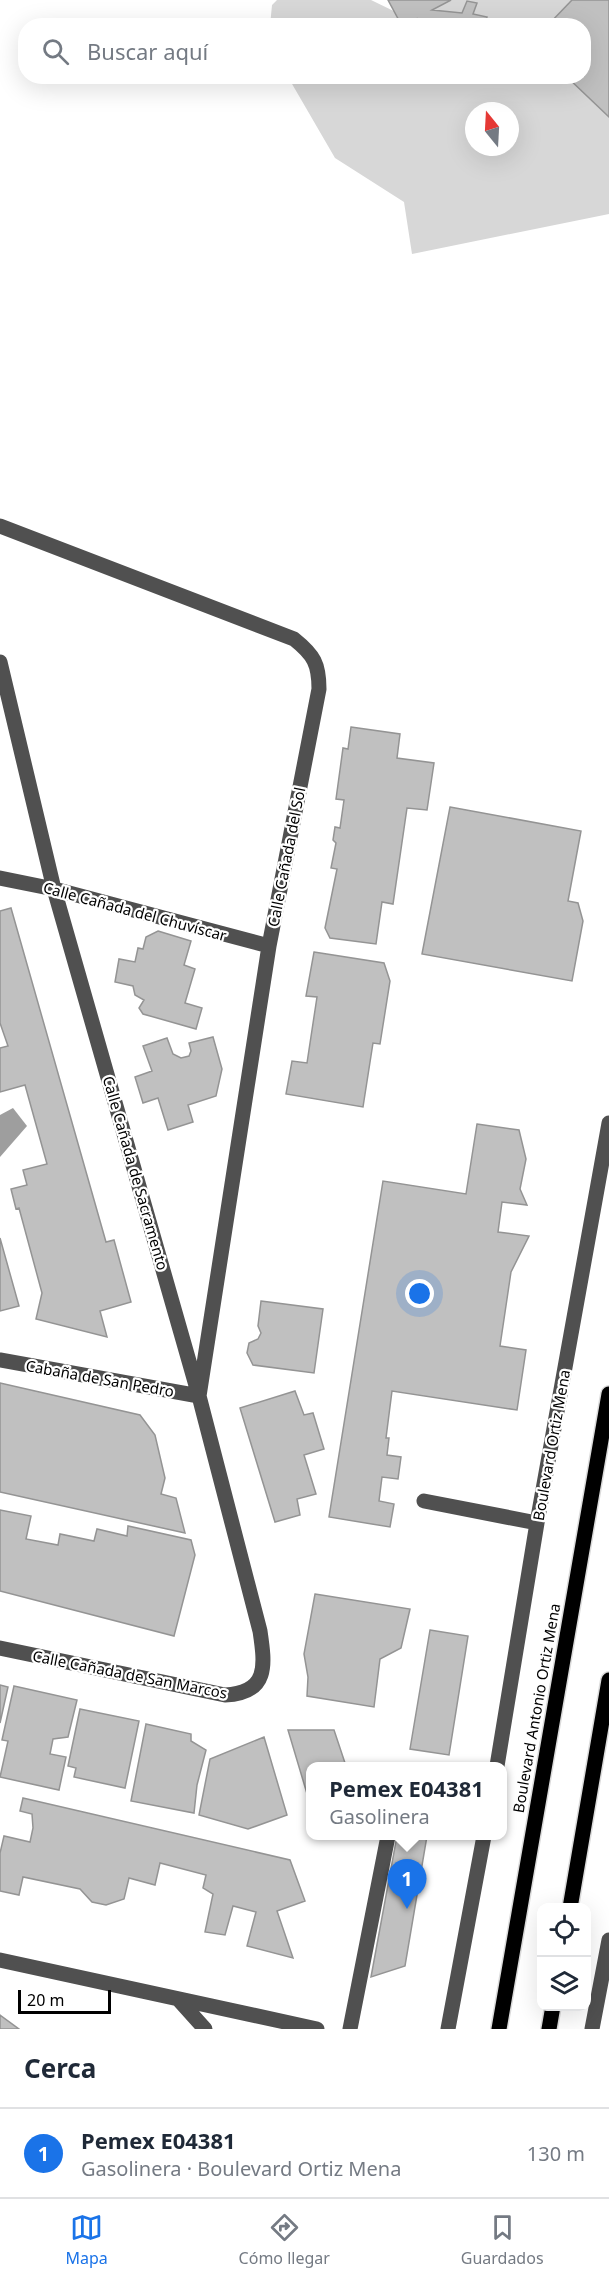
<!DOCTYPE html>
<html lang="es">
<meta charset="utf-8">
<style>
:root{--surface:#fff;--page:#f6f6f7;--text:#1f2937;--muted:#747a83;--line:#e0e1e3;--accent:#1a73e8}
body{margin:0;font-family:"Noto Sans",sans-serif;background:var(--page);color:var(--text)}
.controls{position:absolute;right:18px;bottom:18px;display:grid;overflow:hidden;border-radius:12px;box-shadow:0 6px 24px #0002}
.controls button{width:54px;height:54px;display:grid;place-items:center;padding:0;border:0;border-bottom:2px solid var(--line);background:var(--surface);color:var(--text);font:30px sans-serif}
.compass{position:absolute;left:465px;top:102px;width:54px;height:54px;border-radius:50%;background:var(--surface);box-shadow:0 6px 24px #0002;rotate:342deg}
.scale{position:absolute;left:18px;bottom:15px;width:93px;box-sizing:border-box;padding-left:6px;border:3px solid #000;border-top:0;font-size:16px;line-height:21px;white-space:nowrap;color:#000;-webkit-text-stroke:4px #fff;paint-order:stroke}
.you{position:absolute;left:420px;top:1294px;width:21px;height:21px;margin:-15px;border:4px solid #fff;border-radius:50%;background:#1a73e8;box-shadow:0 0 0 9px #1a73e833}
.badge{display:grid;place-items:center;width:39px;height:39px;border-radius:50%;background:var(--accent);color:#fff;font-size:20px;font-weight:700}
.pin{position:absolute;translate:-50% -50px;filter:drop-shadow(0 2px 3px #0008)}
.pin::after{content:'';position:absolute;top:32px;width:21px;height:18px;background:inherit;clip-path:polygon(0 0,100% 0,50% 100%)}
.popup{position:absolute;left:306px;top:1762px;width:201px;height:78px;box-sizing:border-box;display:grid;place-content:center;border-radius:12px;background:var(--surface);filter:drop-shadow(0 2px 4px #0005);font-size:20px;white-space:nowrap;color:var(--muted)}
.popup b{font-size:22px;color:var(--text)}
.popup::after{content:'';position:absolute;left:50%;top:100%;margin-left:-12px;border:12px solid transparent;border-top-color:var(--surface)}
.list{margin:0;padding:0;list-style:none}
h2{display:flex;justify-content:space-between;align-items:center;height:78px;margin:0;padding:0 24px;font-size:26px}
h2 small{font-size:20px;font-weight:400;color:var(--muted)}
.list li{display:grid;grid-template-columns:39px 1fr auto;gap:18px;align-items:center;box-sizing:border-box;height:90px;padding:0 24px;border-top:2px solid var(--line)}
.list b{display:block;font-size:22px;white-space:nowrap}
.list p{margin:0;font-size:20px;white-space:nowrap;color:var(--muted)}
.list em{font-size:20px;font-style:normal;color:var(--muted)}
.icon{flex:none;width:33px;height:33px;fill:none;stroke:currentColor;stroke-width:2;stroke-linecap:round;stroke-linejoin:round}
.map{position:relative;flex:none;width:609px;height:2029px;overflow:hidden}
.search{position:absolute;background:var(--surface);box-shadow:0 6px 24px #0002;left:18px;right:18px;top:18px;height:66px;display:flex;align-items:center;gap:15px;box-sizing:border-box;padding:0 21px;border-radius:24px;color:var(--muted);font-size:22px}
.sheet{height:168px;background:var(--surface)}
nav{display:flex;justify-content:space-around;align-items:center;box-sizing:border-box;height:84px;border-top:2px solid var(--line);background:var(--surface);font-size:16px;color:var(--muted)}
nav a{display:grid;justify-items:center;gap:3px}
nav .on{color:var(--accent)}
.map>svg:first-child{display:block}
</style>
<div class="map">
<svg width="609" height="2029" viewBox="0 0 609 2029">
<rect width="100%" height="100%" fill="#fff"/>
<path fill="#d7d7d7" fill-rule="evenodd" d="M277 0H371L406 17 440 0H609V214L412 254 404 202 335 158 288 77 584 76V26H270L272 5ZM474 111H510V147H474Z"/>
<path fill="#9e9e9e" d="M13 1108 27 1126 0 1157V1115Z"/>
<path fill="#c0c0c0" stroke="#949494" stroke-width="1.5" d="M388 0H451L432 10 462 13 467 1 477 3 473 14 487 17 484 26H413L416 19 402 26Z
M572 0H609V117L566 76H584V26H547Z
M351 727 400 734 397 758 434 763 427 810 407 808 393 904 382 902 376 944 330 938 325 928 337 869 331 868 336 843 333 840 335 827 340 828 344 800 336 799 343 748 348 749Z
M450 807 581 831 568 901 578 903 583 921 572 981 422 954Z
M11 908 106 1242 114 1240 131 1302 100 1311 107 1337 36 1319 42 1293 19 1208 16 1209 11 1189 27 1185 23 1170 47 1164 25 1085 0 1092V1048L8 1046 0 1023V911Z
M158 931 191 941 184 965 195 969 185 1003 202 1008 196 1029 143 1014 139 1008 144 1000 135 995 133 986 115 982 119 959 135 962 138 948 143 949 146 937Z
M314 952 384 963 390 981 380 1044 373 1043 363 1107 286 1094 292 1061 307 1063 317 997 306 996Z
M213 1037 222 1069 216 1096 188 1105 193 1122 168 1130 158 1098 143 1103 135 1077 152 1071 143 1046 167 1038 173 1054 181 1058 189 1056 191 1051 189 1043Z
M477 1124 519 1130 526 1159 520 1189 527 1205 502 1202 498 1232 529 1236 511 1272 500 1346 526 1350 517 1410 392 1391 386 1438H389L387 1455 401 1457 398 1479 382 1477 379 1501 394 1504 390 1527 329 1517 383 1181 466 1194Z
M0 1238 19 1306 0 1311Z
M261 1301 323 1309 314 1373 253 1365 247 1353 249 1343 258 1339 261 1333 258 1326Z
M0 1383 140 1415 155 1435 165 1478 161 1494 176 1498 185 1533 0 1492Z
M295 1391 304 1415 313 1413 324 1449 304 1455 316 1494 297 1499 300 1515 275 1522 240 1408Z
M0 1510 31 1516 26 1539 58 1545 60 1534 94 1541 97 1529 127 1536 128 1526 191 1540 195 1555 174 1636 0 1591Z
M315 1594 410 1609 401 1648 380 1659 374 1707 307 1696 308 1677 304 1654Z
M430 1630 468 1636 449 1755 410 1749Z
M0 1685 8 1687 0 1723Z
M14 1686 77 1700 68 1737 53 1739 50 1754 66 1757 59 1790 0 1777 8 1741 2 1740Z
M80 1709 139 1721 125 1788 74 1777 76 1768 68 1766Z
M146 1724 191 1734V1741L206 1750 197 1785 194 1813 131 1801Z
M288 1730H334L346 1766H311V1796L308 1797Z
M264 1737 287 1815 248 1829 199 1815 210 1759Z
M23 1798 290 1860 305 1901 277 1911 293 1958 247 1946 256 1912 233 1906 225 1935 205 1932 213 1894 203 1888 206 1875 160 1863 155 1885 129 1878 124 1899 106 1905 92 1902 80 1889 23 1877 19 1895 0 1891V1853L4 1836 30 1842 33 1828 32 1814 20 1811Z
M397 1836H427L405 1966 371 1977Z
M0 2015 19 2029H0Z"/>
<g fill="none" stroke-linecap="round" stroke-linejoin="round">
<defs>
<path id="major" d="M570 1908 609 1680
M499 2029 609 1394
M549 2029 553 2006"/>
</defs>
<use href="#major" stroke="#dbdbdb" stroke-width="18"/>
<path stroke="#505050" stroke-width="15" d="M0 526 294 639C314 655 319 664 319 689L269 946 199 1396 0 1360
M0 662 54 889 199 1396 260 1631C265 1665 269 1693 225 1695L0 1648
M0 878 54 889 269 946
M424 1501 537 1523
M497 1766 537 1523 609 1123
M0 1960 317 2029
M178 1999 205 2029
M350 2029 388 1836
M448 2029 484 1836
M592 2029 609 1940"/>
<use href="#major" stroke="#000" stroke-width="15"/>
</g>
<g text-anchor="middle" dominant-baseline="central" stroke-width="4.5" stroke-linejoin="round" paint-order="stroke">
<g font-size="15" fill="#000" stroke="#fff">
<text transform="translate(286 857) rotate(-79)">Calle Cañada del Sol</text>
<text transform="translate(135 911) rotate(15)">Calle Cañada del Chuvíscar</text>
<text transform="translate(136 1173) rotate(74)">Calle Cañada de Sacramento</text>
<text transform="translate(100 1378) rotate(10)">Cabaña de San Pedro</text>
<text transform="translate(551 1445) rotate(-80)">Boulevard Ortiz Mena</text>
<text transform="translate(130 1674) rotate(11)">Calle Cañada de San Marcos</text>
<text transform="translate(536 1708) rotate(-80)">Boulevard Antonio Ortiz Mena</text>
</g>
</g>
</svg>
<div class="controls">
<button><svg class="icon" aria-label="locate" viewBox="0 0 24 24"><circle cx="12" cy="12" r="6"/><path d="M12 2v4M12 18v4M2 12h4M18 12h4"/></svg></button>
<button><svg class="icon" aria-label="layers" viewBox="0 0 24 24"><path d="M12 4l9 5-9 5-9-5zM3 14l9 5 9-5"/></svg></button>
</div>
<svg class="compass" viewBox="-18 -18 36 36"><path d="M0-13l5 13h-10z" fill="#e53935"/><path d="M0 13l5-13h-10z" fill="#747a83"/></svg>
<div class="scale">20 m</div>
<div class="you"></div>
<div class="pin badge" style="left:407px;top:1909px">1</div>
<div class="popup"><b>Pemex E04381</b>Gasolinera</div>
<div class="search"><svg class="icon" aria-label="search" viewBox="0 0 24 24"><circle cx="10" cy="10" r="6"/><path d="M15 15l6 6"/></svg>Buscar aquí</div>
</div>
<section class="sheet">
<h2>Cerca<small></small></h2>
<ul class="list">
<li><span class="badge">1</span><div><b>Pemex E04381</b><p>Gasolinera · Boulevard Ortiz Mena</p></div><em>130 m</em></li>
</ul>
</section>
<nav>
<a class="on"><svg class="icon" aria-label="map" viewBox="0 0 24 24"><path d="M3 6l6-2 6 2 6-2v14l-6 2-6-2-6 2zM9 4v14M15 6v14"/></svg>Mapa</a>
<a><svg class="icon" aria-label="directions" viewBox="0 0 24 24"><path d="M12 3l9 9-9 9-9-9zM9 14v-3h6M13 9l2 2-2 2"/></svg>Cómo llegar</a>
<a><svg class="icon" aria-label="saved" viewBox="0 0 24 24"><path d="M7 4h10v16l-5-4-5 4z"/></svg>Guardados</a>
</nav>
